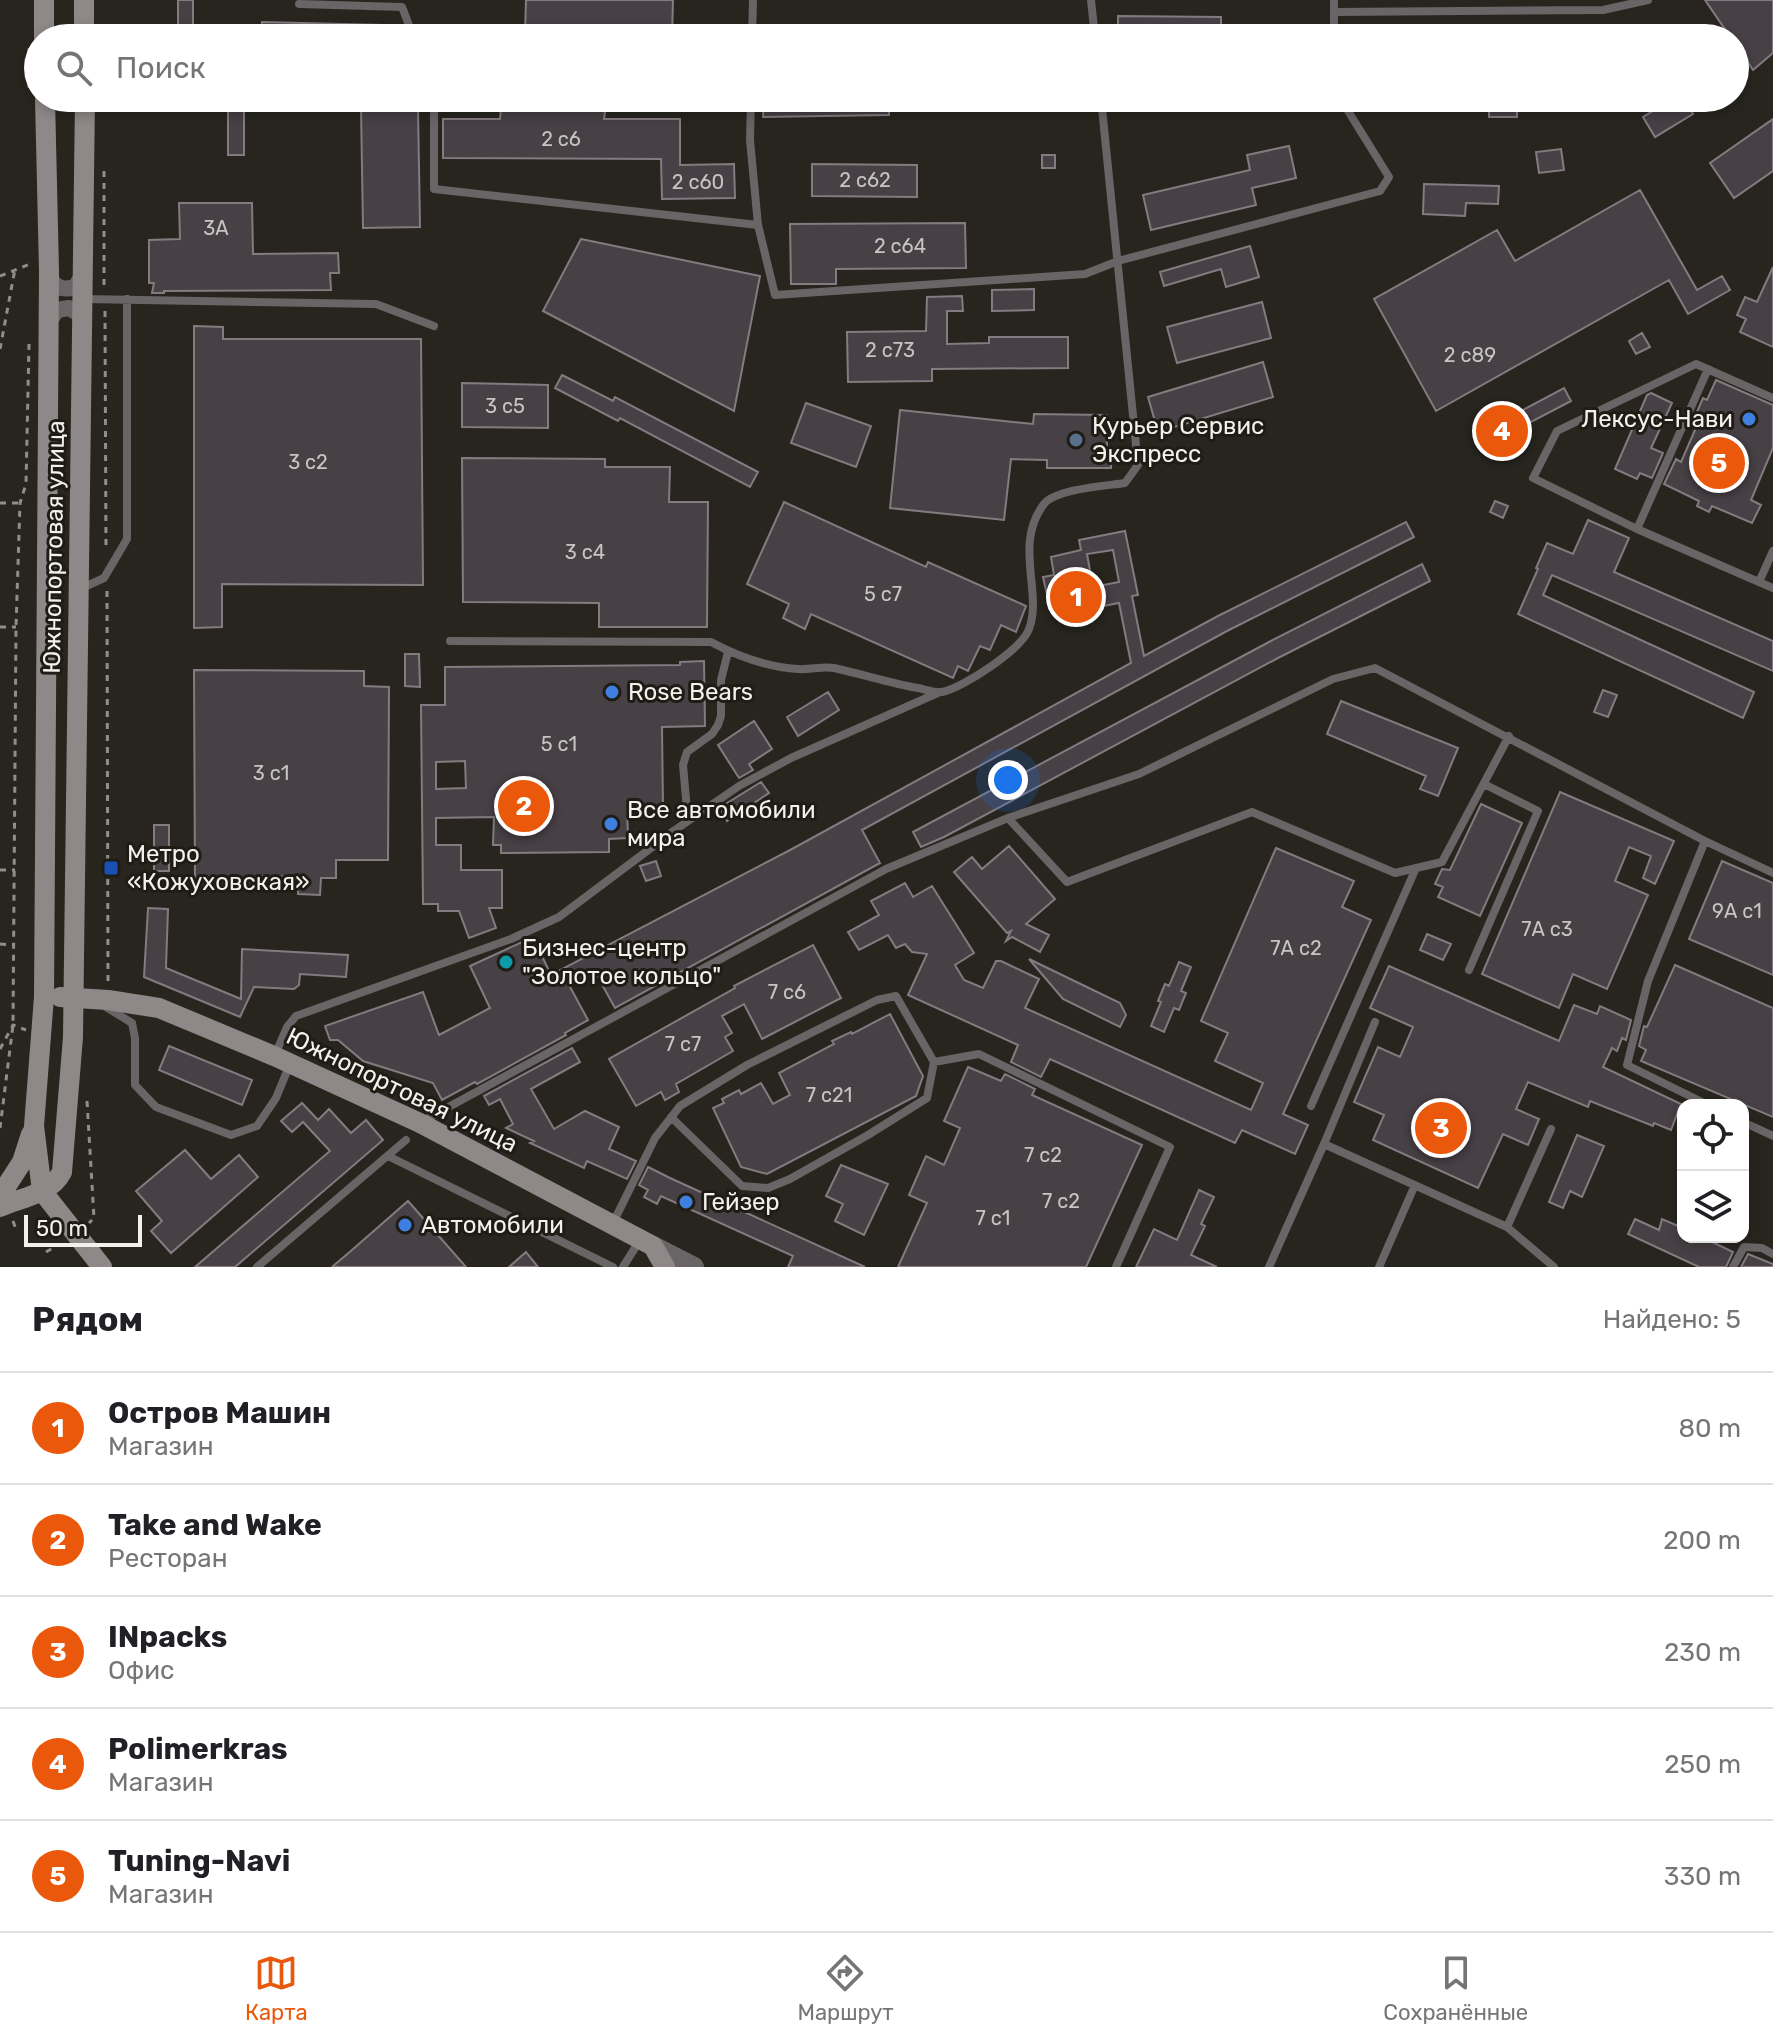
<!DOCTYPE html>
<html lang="ru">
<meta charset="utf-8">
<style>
:root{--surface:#fff;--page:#f2f2f2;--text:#202124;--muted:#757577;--line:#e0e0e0;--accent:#ea580c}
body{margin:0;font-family:Rubik,sans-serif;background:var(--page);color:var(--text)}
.controls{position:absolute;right:24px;bottom:24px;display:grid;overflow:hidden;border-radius:16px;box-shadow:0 4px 12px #0003}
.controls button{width:72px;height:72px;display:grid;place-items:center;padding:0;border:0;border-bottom:2px solid var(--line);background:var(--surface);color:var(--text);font:40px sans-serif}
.scale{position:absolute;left:24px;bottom:20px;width:118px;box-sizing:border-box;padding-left:8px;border:4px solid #f2f1ec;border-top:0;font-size:22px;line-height:28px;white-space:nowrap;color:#f2f1ec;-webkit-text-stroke:6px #1e1c15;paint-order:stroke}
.you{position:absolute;left:1008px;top:780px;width:28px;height:28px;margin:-20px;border:6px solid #fff;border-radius:50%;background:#1a73e8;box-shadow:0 0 0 12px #1a73e833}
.badge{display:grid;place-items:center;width:52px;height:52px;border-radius:50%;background:var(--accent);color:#fff;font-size:26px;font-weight:700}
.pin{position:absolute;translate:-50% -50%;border:4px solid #fff;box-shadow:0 2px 8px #0006}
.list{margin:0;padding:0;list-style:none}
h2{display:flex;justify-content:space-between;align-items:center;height:104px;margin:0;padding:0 32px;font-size:34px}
h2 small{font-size:26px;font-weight:400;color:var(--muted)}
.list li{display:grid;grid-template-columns:52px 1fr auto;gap:24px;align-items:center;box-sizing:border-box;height:112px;padding:0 32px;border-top:2px solid var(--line)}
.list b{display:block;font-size:30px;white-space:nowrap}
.list p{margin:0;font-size:26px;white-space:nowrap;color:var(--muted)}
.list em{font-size:26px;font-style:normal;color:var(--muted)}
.icon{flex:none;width:44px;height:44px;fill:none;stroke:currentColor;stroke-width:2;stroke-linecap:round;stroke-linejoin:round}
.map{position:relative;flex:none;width:1773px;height:1267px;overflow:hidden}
.search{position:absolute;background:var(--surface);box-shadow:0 4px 12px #0003;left:24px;right:24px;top:24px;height:88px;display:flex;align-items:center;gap:20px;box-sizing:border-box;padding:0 28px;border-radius:44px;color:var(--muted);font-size:30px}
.sheet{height:664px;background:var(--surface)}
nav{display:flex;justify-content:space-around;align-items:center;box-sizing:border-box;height:112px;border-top:2px solid var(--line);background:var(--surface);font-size:22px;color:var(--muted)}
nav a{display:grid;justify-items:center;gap:4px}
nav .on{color:var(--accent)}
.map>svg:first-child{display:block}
</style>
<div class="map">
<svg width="1773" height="1267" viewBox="0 0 1773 1267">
<rect width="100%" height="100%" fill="#27251e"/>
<path fill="#474045" stroke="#847b81" stroke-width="2" fill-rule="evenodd" d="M178 0H193V27L178 28Z
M526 0H673L672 38 525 33Z
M1705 0H1773V53L1753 70 1735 43V38H1731Z
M1118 16 1221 17V38H1118Z
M262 22 384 25V38H262Z
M228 98H244V155H228Z
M502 98H607L604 119H680V165L734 164 735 198 662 199 661 159 443 158V119H500Z
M764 98H889V115L763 117Z
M1489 98H1517V117H1489Z
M1674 98H1683L1693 114 1655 137 1643 117Z
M361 108H418L420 227 363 228Z
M1773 119V171L1734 198 1710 163Z
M1289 146 1296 178 1252 188 1256 205 1151 230 1143 195 1250 170 1247 155Z
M1561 149 1564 170 1539 173 1536 152Z
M1042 155H1055V168H1042Z
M812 164 917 165V197L812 196Z
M1424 184 1499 186 1498 204 1466 203 1465 216 1423 214Z
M1640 190 1697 290 1722 276 1730 290 1688 314 1669 280 1436 411 1374 299 1497 230 1515 261Z
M179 203H252L253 254 338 253 339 273H330L331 290 164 291V293H152L154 283H149V240L180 239Z
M965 223 966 268 836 269V284H791L790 224Z
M581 239 760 276 734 411 543 311Z
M1250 246 1259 277 1226 287 1221 269 1164 286 1160 272Z
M1773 267V347L1740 332 1746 319 1737 315 1745 297 1757 302Z
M1034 289V310L992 311V290Z
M962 296 963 311H947V344L989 343V337H1068V368L932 369V381L848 382 847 332 926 331 927 297Z
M1262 302 1271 338 1177 363 1167 327Z
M194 326 223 327V339H421L423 585 222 584V627L194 628Z
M1642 333 1650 347 1636 354 1629 341Z
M1263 362 1273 397 1158 432 1148 397Z
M562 375 613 401 615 397 758 472 750 487 620 418 618 421 555 388Z
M1716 380 1773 405V448L1751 500 1761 505 1752 523 1712 506 1709 512 1697 506 1699 501 1664 484 1676 459 1681 462 1702 414 1697 412 1703 398 1707 400Z
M462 383 548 385V428L462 427Z
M1564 388 1571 401 1495 441 1489 428Z
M1651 393 1672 403 1651 448 1663 453 1652 478 1640 473 1637 479 1615 469 1647 395Z
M806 403 871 426 856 467 791 443Z
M900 410 1033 424 1034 414 1107 415V449H1112L1111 468H1047V460L1011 459 1004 520 890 508Z
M462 458 605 459V467H670L669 502H708L707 627H599V603L463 602Z
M1495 501 1508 506 1503 518 1490 512Z
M784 502 926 567 928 562 1026 606 1016 632 1001 625 990 650 980 646 968 671 958 666 953 678 811 614 805 629 783 618 789 604 747 584Z
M1588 520 1629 538 1614 572 1773 641V671L1552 575 1543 595 1754 692 1743 718 1518 614 1538 569 1536 568 1547 543 1573 554Z
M1406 522 1414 537 1227 631 862 830 880 863 615 1008 595 972 569 985 588 1020 565 1033 566 1035 477 1084 475 1082 442 1100 433 1083 363 1061 338 1040H330L325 1026 423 992 439 1035 490 1008 470 966 533 937 551 975 792 849 1131 663 1119 603 1067 613 1066 609 1057 607 1055 598 1048 599 1043 577 1054 575 1051 557 1081 550 1079 540 1125 531 1138 595 1132 596 1144 656 1218 616ZM1113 550 1119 582 1093 587 1087 554Z
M1422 564 1430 581 1278 658 944 837 921 847 913 832 1269 642Z
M405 654H419L420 687 405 686Z
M704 661 705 726 662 727 663 808H627L628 838 609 839V852L501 853V845H493L494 817 436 818V845H461V870H502V908H489L496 928 469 938 459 911H438V904H423L421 705H445V667L680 665V662ZM465 761 466 788 436 789V762Z
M194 670 364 671V686L389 687 388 860H336V878H321L320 895 298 894V877L263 876V889L195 888Z
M1603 690 1617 695 1608 717 1594 712Z
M828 692 839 710 798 736 787 717Z
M1341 701 1458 748 1438 796 1420 789 1426 776 1327 734Z
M754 721 772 749 749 764 753 770 739 778 718 745Z
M761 782 769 793 727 821 719 808Z
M1560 792 1674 841 1655 884 1643 878 1651 856 1629 847 1615 881 1648 895 1607 989 1573 974 1559 1008 1482 974Z
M1481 804 1522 823 1480 916 1438 897 1443 887 1435 884 1442 869 1450 870Z
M154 825H169V871H154Z
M1009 846 1055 899 1026 924 1049 935 1040 952 1012 937 1006 941 1011 931 1007 933 954 872 972 857 982 869Z
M1276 848 1354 881 1342 907 1371 920 1283 1114 1308 1125 1295 1154 1242 1130 1235 1143 1050 1059 1041 1077 1011 1062 1018 1045 908 995 927 954 912 952 905 944 896 948 888 935 859 950 848 932 879 915 871 901 905 883 913 897 932 886 974 953 955 965 964 980 983 988 996 961H1001L1039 979 1025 1008 1251 1110 1263 1083 1215 1061 1228 1033 1201 1021Z
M656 861 661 876 646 881 640 866Z
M1722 861 1773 883V975L1689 939Z
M148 908 168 909 166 968 241 999 242 949 348 955 346 977 300 974 299 985 294 989 254 987 240 1017 144 977Z
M1427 934 1451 944 1443 960 1420 950Z
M813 945 841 998 762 1039 744 1004 722 1016 732 1033 725 1037 733 1051 676 1084 679 1092 665 1100 661 1092 636 1106 609 1059 735 988 734 986Z
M1029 959 1120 1003 1126 1015 1120 1027 1063 999Z
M1179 962 1191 967 1181 991 1186 993 1179 1010 1174 1008 1164 1032 1151 1026 1161 1002 1158 1001 1165 984 1169 986Z
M1675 965 1773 1008V1117L1641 1061 1646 1050 1639 1046 1644 1026 1647 1027Z
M1389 966 1559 1041 1574 1005 1597 1014 1600 1006 1631 1020 1626 1040 1622 1038 1617 1051 1612 1048 1603 1067 1681 1104 1671 1130 1654 1123 1653 1126 1590 1101 1588 1107 1528 1082 1516 1109 1539 1119 1528 1145 1503 1134 1478 1188 1373 1140 1384 1115 1354 1102 1378 1047 1400 1057 1413 1027 1370 1008Z
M890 1014 923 1076 916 1096 767 1174 741 1167 713 1108 724 1103 722 1099 739 1090 741 1094 761 1083 773 1104 790 1095 779 1073 834 1044 832 1041 851 1032 852 1034Z
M169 1046 252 1080 242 1105 159 1070Z
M572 1048 580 1062 531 1089 554 1129 585 1111 619 1127 609 1149 636 1161 627 1179 587 1161 584 1168 530 1143 534 1141 506 1128 513 1124 500 1099 489 1105 484 1096Z
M968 1067 1001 1081 1005 1074 1035 1089 1032 1095 1142 1145 1086 1267H898L927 1203 909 1195 926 1156 944 1165 960 1128 944 1121Z
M302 1103 318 1120 329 1109 351 1133 366 1120 383 1140 235 1267H195L330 1151 303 1122 292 1132 281 1121Z
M1577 1135 1604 1146 1582 1197 1570 1191 1563 1208 1549 1202Z
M185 1150 211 1179 239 1155 258 1177 171 1253 151 1231 162 1221 136 1191Z
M841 1165 888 1184 864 1235 835 1221 843 1204 826 1196Z
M648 1167 670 1178 865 1267H788L793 1256 661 1196 657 1204 644 1197 648 1190 639 1185Z
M1199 1190 1214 1197 1201 1224 1205 1226 1191 1255 1217 1267H1136L1154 1229 1177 1240Z
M408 1201 466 1267H332L352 1250Z
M1635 1219 1659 1230 1662 1219 1683 1228V1237H1702L1733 1252 1726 1267H1699L1628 1234Z
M526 1252 538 1267H509Z
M1748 1254 1773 1264V1267H1741Z"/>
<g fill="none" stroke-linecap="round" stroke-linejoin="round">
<path stroke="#908e88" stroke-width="3" stroke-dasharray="6 6" stroke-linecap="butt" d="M29 48V88
M104 171V287
M0 276 30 264
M105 311 106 551
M0 349 15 269
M0 503H20
M107 591 108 983
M0 627H16
M0 870H15
M0 944 14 945
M0 1049 13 1025 26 1030
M87 1101 94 1218 89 1223
M0 1128 13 1025 16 627 20 503 26 484 29 344
M13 1221 17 1232
M46 1252 60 1244"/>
<path stroke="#696465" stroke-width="8" d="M1091 0 1095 38
M1334 0V38
M299 4 402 7 414 38
M1334 12 1603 10 1648 0
M413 36 506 33 515 38
M752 38 753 0
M434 98V189L758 225 750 140 751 98
M758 225 775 295 1085 274 1118 261 1380 191 1389 177 1340 98
M84 299 376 304 434 326
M1773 398 1696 364 1557 431 1533 478 1637 529 1773 588
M1637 529 1708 369
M1759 582 1773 551
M80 589 104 578 127 539V299
M450 641 711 642C737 656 768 667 798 669 810 670 822 666 834 668 862 674 889 683 918 688 924 689 935 693 942 692 963 688 1022 649 1029 629 1043 593 1013 544 1044 504 1056 489 1105 486 1125 483L1138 465 1101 98
M1008 818 1067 882 1252 812 1395 873 1442 862 1509 736
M688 821 683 765 687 752 712 734 718 725 721 716V680L728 652
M1705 841 1648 981 1627 1065 1708 1105
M1469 970 1538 811 1484 784
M106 1007 132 1023 135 1038V1085L156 1107 231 1135 257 1126 276 1098 290 1064
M1375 1022 1324 1144 1507 1227 1551 1129
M275 1055 287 1027 296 1016 511 939 559 917 675 830 739 786 791 758 940 692
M934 1062 979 1054 1170 1147 1116 1267
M1311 1106 1416 868
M421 1122 886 869 1008 818 1139 774 1333 679 1375 668 1705 841 1773 873
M1743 1122 1773 1136
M388 1156 613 1267
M613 1223 655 1138 680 1106 747 1065 877 1000 896 996 934 1062 927 1098 868 1135 790 1179 768 1188 742 1186 671 1117
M1507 1227 1554 1267
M257 1267 406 1140
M623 1267 640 1240
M1269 1267 1324 1144
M1379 1267 1415 1185
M1733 1267 1744 1247 1762 1248 1773 1254"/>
<path stroke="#696465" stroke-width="16" d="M49 273C52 287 62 291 75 287L84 273
M48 324 57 310 69 308 79 314 83 324"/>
<path stroke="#696465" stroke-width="20" d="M653 1246 694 1267"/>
<path stroke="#8f8889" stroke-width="20" d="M44 0V38
M84 0V38
M45 98 49 271 44 997 34 1126 42 1191 102 1267
M60 997 108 1000 159 1008 274 1056 420 1123 653 1246 665 1267
M0 1196 22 1162 31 1134
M0 1207C20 1198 51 1194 62 1172L73 1037 85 98"/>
</g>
<g fill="#3f7fe0" stroke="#1e1c15" stroke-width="3">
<circle cx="1749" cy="419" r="8"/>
<circle cx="612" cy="692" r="8"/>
<circle cx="611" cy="824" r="8"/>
<circle cx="686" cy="1202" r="8"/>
<circle cx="405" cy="1225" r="8"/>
</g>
<circle fill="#5c6f8a" stroke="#1e1c15" stroke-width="3" cx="1076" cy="440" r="8"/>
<rect fill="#1a4fb4" stroke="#1e1c15" stroke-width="3" x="103" y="860" width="16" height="16" rx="4"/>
<circle fill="#0f9aa8" stroke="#1e1c15" stroke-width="3" cx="506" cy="962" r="8"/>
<g text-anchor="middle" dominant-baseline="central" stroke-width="6" stroke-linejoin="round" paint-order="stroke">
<g font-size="20" fill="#c7c5c2">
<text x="561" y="139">2 с6</text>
<text x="865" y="180">2 с62</text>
<text x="698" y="182">2 с60</text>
<text x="216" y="228">3А</text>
<text x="900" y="246">2 с64</text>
<text x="890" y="350">2 с73</text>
<text x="1470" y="355">2 с89</text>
<text x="505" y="406">3 с5</text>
<text x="308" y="462">3 с2</text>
<text x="585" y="552">3 с4</text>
<text x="883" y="594">5 с7</text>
<text x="559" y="744">5 с1</text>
<text x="271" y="773">3 с1</text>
<text x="1737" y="911">9А с1</text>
<text x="1547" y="929">7А с3</text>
<text x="1296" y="948">7А с2</text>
<text x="787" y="992">7 с6</text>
<text x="683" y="1044">7 с7</text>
<text x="829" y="1095">7 c21</text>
<text x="1043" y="1155">7 c2</text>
<text x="1061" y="1201">7 с2</text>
<text x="993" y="1218">7 с1</text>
</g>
<g font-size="24" fill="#f2f1ec" stroke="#1e1c15" text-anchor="start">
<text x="1733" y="419" text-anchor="end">Лексус-Нави</text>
<text x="1092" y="426">Курьер Сервис<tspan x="1092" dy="28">Экспресс</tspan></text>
<text x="628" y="692">Rose Bears</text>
<text x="627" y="810">Все автомобили<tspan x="627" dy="28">мира</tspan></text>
<text x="127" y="854">Метро<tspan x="127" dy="28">«Кожуховская»</tspan></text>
<text x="522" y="948">Бизнес-центр<tspan x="522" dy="28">"Золотое кольцо"</tspan></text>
<text x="702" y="1202">Гейзер</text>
<text x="421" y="1225">Автомобили</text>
</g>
<g font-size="24" fill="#f2f1ec" stroke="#1e1c15">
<text transform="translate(54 547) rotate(-89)">Южнопортовая улица</text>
<text transform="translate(402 1090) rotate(26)">Южнопортовая улица</text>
</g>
</g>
</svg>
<div class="controls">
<button><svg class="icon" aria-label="locate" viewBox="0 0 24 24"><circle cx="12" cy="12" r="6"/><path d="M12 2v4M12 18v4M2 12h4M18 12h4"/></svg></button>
<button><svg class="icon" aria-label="layers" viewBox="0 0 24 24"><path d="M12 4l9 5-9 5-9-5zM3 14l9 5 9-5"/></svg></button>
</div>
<div class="scale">50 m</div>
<div class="you"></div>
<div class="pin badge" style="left:1076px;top:597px">1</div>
<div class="pin badge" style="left:524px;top:806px">2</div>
<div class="pin badge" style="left:1441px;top:1128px">3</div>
<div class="pin badge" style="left:1502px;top:431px">4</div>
<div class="pin badge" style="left:1719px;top:463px">5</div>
<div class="search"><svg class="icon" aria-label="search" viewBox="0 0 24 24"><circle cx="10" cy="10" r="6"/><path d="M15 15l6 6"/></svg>Поиск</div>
</div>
<section class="sheet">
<h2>Рядом<small>Найдено: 5</small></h2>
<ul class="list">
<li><span class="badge">1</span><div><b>Остров Машин</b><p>Магазин</p></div><em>80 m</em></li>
<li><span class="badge">2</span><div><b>Take and Wake</b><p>Ресторан</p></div><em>200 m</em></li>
<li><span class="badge">3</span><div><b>INpacks</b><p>Офис</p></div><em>230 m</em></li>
<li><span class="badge">4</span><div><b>Polimerkras</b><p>Магазин</p></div><em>250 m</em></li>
<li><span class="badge">5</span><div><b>Tuning-Navi</b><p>Магазин</p></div><em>330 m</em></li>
</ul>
</section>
<nav>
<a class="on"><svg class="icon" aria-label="map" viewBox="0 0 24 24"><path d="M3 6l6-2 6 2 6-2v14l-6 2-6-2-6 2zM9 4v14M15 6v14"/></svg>Карта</a>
<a><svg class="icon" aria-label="directions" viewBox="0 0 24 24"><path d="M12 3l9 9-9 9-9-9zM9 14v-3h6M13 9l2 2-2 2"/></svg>Маршрут</a>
<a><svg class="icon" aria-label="saved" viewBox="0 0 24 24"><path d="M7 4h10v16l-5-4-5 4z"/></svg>Сохранённые</a>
</nav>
